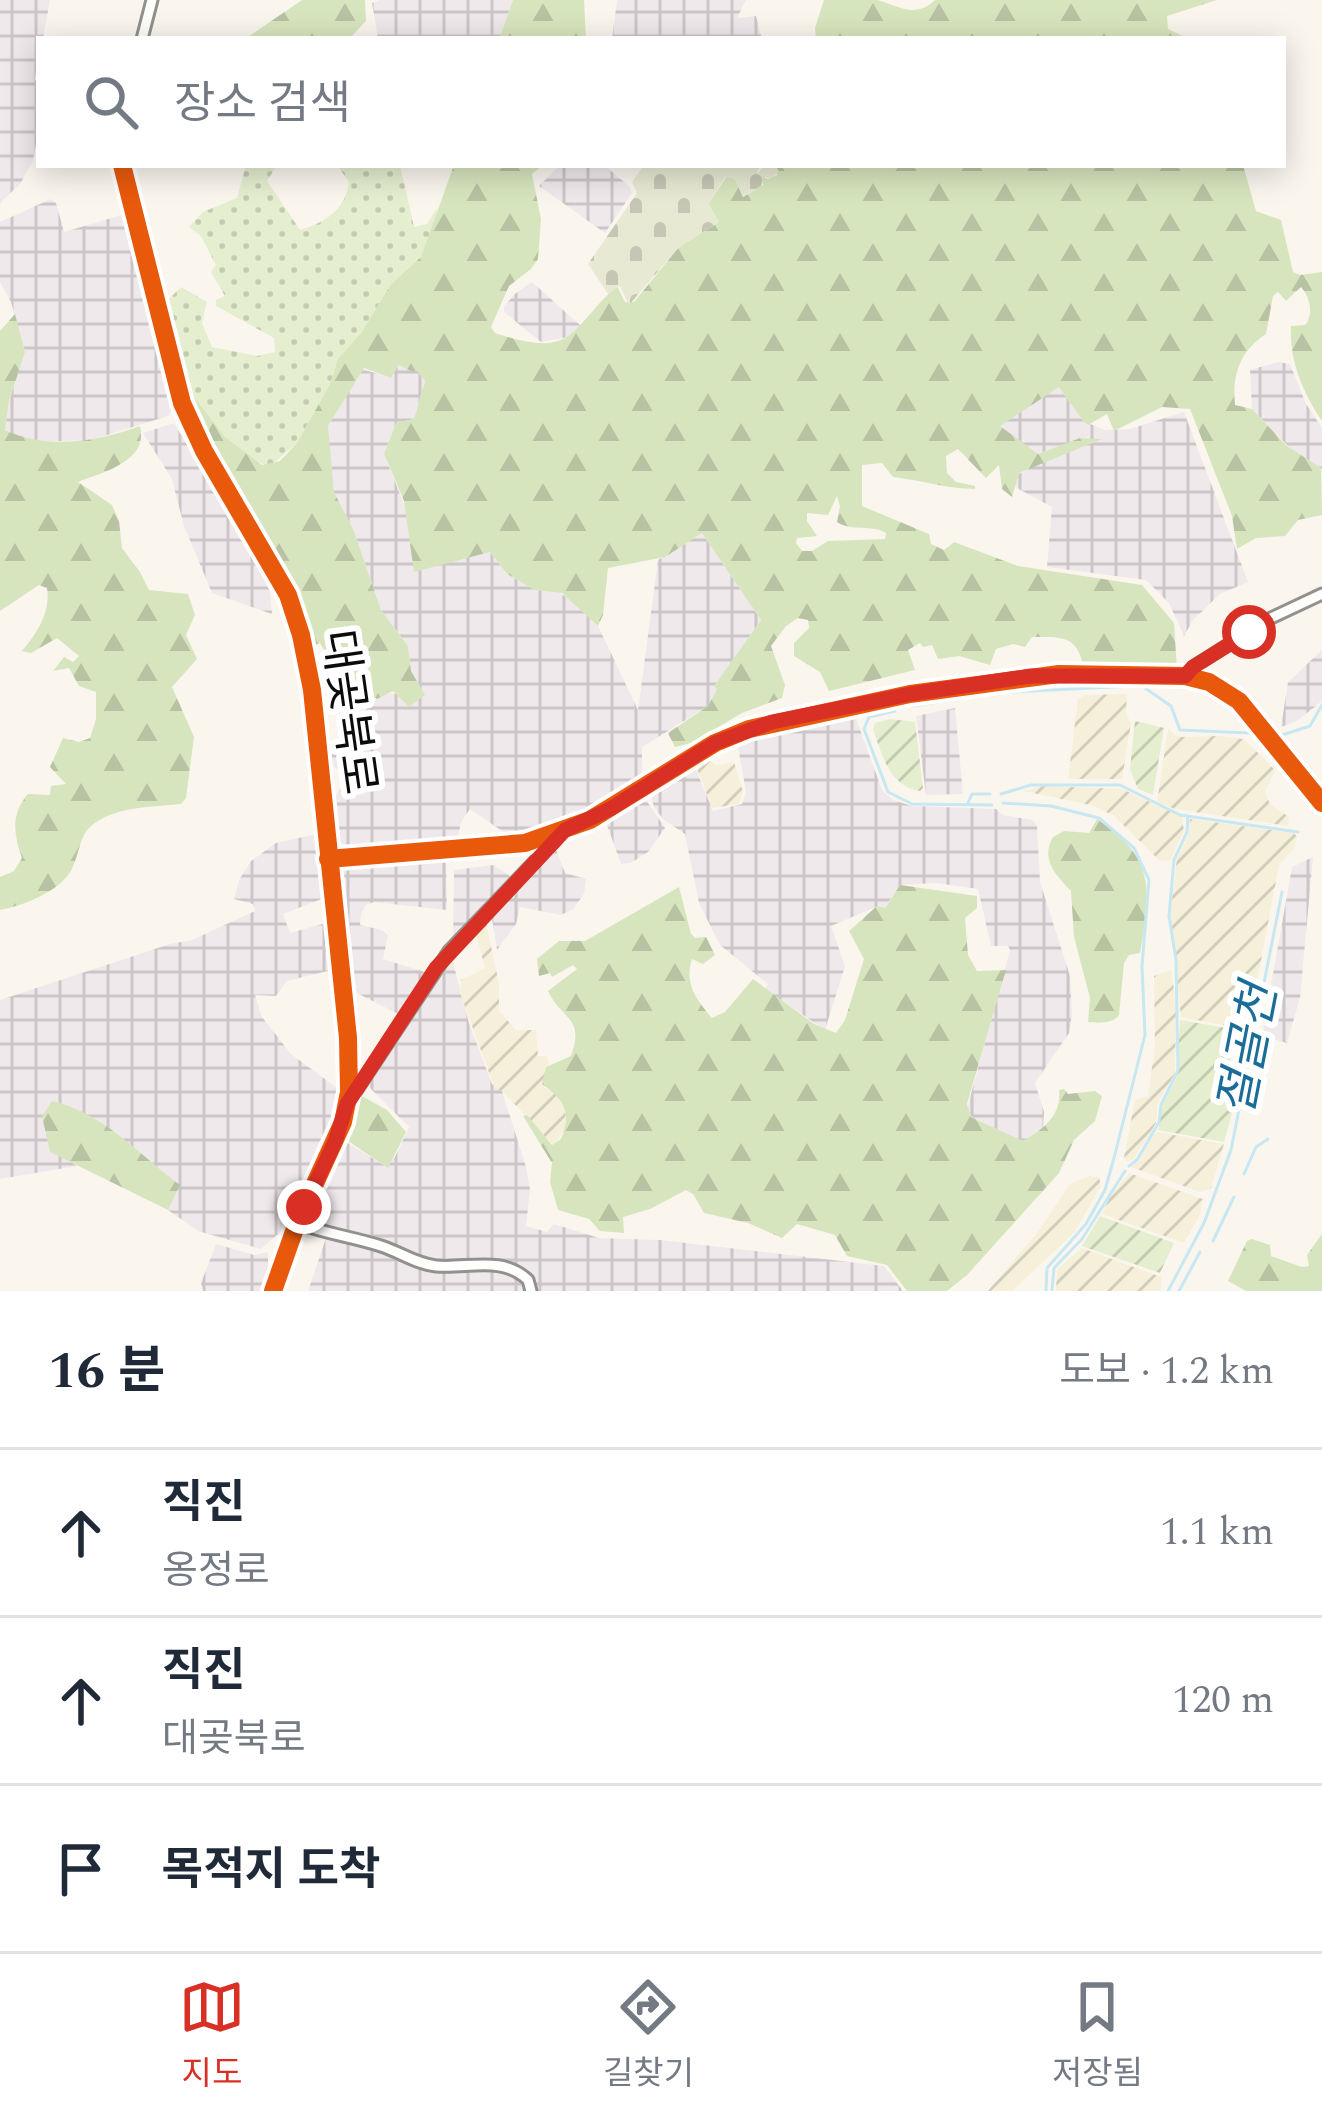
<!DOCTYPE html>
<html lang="ko">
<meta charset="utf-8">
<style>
:root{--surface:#fff;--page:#f6f6f7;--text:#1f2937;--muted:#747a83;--line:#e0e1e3;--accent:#d93025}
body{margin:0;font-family:Spectral,"Noto Sans KR",serif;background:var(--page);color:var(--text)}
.stop{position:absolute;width:36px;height:36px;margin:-27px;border:9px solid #d93025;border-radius:50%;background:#fff}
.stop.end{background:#d93025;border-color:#fff;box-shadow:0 3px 12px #0008}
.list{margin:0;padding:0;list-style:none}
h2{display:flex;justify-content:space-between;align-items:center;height:156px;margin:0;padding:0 48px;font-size:51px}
h2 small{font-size:39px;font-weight:400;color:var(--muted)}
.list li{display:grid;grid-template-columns:78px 1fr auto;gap:36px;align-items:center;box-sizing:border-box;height:168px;padding:0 48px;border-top:3px solid var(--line)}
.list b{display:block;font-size:45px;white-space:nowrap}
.list p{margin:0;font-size:39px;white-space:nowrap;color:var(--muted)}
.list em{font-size:39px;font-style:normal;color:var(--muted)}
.icon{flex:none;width:66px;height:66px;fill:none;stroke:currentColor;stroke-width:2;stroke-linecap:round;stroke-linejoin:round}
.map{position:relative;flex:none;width:1322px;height:1291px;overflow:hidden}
.search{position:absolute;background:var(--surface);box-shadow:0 6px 30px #0003;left:36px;right:36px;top:36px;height:132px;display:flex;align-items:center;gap:30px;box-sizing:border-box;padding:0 42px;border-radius:0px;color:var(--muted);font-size:45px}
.sheet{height:660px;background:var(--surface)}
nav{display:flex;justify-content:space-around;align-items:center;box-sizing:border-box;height:168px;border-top:3px solid var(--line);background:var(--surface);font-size:33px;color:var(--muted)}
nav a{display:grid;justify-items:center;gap:6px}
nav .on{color:var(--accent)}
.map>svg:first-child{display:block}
</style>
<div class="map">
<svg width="1322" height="1291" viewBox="0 0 1322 1291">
<defs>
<pattern id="industrial-grid" width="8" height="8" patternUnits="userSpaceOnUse" patternTransform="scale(3)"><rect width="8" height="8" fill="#f0e9ec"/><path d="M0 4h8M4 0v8" fill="none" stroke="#ccc6c9"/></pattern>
<pattern id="farmland-furrows" width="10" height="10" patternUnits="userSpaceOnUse" patternTransform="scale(3)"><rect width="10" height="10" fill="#f6f0db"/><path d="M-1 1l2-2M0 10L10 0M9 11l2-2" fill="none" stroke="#d2ccbb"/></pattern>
<pattern id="grass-dots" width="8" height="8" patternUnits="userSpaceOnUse" patternTransform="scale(3)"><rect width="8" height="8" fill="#e5eecf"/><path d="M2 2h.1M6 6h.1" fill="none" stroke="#c3cbb0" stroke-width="1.8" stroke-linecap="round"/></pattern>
<pattern id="forest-firs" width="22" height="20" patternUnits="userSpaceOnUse" patternTransform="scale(3)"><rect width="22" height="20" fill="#d7e5be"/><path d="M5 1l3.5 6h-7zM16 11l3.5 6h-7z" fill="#b7c3a2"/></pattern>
<pattern id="cemetery-stones" width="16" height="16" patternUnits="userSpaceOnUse" patternTransform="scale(3)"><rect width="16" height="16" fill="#e7e9d3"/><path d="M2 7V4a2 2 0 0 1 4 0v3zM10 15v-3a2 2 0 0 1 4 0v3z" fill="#c5c6b4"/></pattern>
<pattern id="garden-furrows" width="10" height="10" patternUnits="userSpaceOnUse" patternTransform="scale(3)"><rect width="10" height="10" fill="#e5eecf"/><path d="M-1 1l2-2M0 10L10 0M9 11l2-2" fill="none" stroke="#c3cbb0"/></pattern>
</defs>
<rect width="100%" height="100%" fill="#faf6ee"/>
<path fill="url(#industrial-grid)" d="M0 0H50L43 39H39L35 80 39 82V125L33 161 20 184 0 203Z
M380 0H513L499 39H378L372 3Z
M617 0H746L737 18 756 16 762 39H612Z
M560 165H604L630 187 632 193 605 233 539 186Z
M51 199 56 203 64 232 125 214 172 409 168 416 91 440 31 442 5 430 9 401 25 352 11 302 0 282V222Z
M532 282 581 326 573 336 541 342 504 312V306L516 293Z
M1278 362 1290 364 1306 404 1322 428V469L1292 450 1252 409 1250 370Z
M398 365 413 372 416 369 425 381 414 419 396 423 384 454 405 507 482 551 490 552 507 574 535 590 556 591 573 601 598 626 638 710 658 560 702 533 761 620 715 685 718 689 708 706 642 747V779L590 812 548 830 512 838 470 809 461 822 457 842 349 849 335 838 331 805 347 775 334 767 330 756 355 732 358 717 383 693 424 695 411 671 408 646 381 610 354 531 334 492 328 437V426L362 369 391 378Z
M1059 387 1083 421 1105 430 1130 429 1184 412 1248 582 1220 594 1193 620 1184 636 1169 603 1146 580 1047 567 1052 507 1015 487 1017 475 1090 436 1037 454 999 425Z
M174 423 260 568 270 592 272 614 212 593 184 526 172 479 143 433Z
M1322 650V701L1297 721 1281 727 1288 682Z
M955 708 963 794 926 795 916 716Z
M854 713 882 790 893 800 912 806 996 809 1003 815 1033 820 1037 826 1040 882 1070 976 1072 1014 1069 1033 1035 1083 1044 1112 1043 1127 1026 1140 1021 1141 972 1117 967 1109 1010 950 1008 946H991L978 889 936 883 900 885 883 910 876 907 831 926 845 966 825 1030 765 989 768 984 720 945 699 903 685 834 663 819 654 807 650 793 694 765 713 811 742 804 746 792 737 741 759 732Z
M644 797 665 828 648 852 631 863 621 864 607 825Z
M321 833 327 897 283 914 290 933 326 923 336 969 287 981 276 996 255 995 262 1017 291 1054 345 1094 331 1140 292 1222 261 1249 198 1231 168 1210 179 1185 115 1133 71 1107 56 1152 77 1166 0 1179V1000L170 944 192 940 255 911 253 904 234 899 239 880 251 861 276 843Z
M555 847 565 873 586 879 584 894 573 909 561 915 520 907 516 924 497 950 491 912Z
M437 856 446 863 447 910 374 902 366 905 361 914 360 925 382 930 388 935 383 959 428 973 402 1016 349 989 342 873 347 866 359 862Z
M1313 857 1300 998 1287 1043 1262 1036 1292 867Z
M494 865 513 878 453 942 454 870Z
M451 955 469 1023 492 1084 502 1091 526 1167 530 1189 526 1226 547 1232 554 1224 599 1238 660 1240 884 1266 903 1291H535L529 1274 503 1263 419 1260 305 1221 343 1140 387 1167 395 1157 409 1127 366 1084Z
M326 1238 380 1249 414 1264 498 1268 523 1278 526 1291H308Z
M216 1244 254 1255 268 1252V1265L278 1269 270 1291H203L201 1283Z"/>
<path fill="url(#farmland-furrows)" d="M1127 694 1126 713 1131 723 1122 779H1068L1078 699 1085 695Z
M1168 729 1178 737 1221 736 1243 739 1249 744 1275 770 1265 793 1270 804 1289 817 1288 826 1175 809 1157 802Z
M707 758 716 765 734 762 743 792 739 804 712 808 696 766Z
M1043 786 1122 789 1182 817 1184 831 1170 861 1159 860 1113 815 1091 805 1023 791Z
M1190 819 1294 833 1297 837 1294 849 1279 865 1248 1030 1181 1017 1170 918 1177 858 1188 836Z
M486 922 499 984V1011L516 1030H536L538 1056H547L549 1061 544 1087 561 1097 566 1106 565 1129 554 1146 502 1091 495 1089 460 993 461 980 485 968 476 934Z
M1171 970 1176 1004 1175 1073 1158 1103 1156 1123 1134 1159 1127 1162 1124 1157 1135 1100 1148 1096 1155 1047 1154 976Z
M1157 1132 1224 1144 1211 1188 1200 1192 1131 1167 1139 1161 1148 1141Z
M1129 1173 1203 1199 1200 1215 1184 1243 1102 1214 1110 1197Z
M1089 1176 1099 1177 1101 1186 1074 1233 1012 1291H988L1040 1229 1070 1184Z
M1082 1248 1161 1277V1291H1056L1057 1269Z"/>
<path fill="url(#grass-dots)" d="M246 165H277L267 181 300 230C325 223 346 209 349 182L337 165H400L414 227 427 224 437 208 434 229 421 257 391 284 361 333 338 360 330 384 297 443 270 466C239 461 189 400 178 373 170 352 166 328 161 307L181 287 207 302 202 323 212 347 257 356 275 352 274 338 216 306V300L225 296 211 272 216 265 201 236 189 227 203 212 237 198Z"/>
<path fill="url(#forest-firs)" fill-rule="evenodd" d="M302 0H365L366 21 349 39H245Z
M513 0H584L586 39H499Z
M824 0C840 0 862 0 877 0 899 6 915 19 935 0H1217L1167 16 1168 29 1189 39H816L815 28Z
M454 165H543L532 174 541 219 538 259 531 269 509 286 491 327 495 333C576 360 568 330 617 286L625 302H634L679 247 719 222 708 204 727 176 735 179 743 197 763 185 761 176 768 179 777 175 775 165H1243L1256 211 1281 220 1293 272 1300 275 1322 272V421C1303 393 1289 360 1291 326L1305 325C1314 315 1310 297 1301 287L1286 301 1278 292 1273 296 1266 334C1240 351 1232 374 1235 405L1252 409 1287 446 1321 468 1322 515 1298 520 1285 536 1256 538 1237 549 1232 516 1190 409 1162 407 1114 431 1107 414 1088 425 1083 421 1059 387 1000 426 1038 454 1080 438 1102 439 1019 473 1012 497 1002 489 999 465 986 478 958 449 946 456 947 473 956 482 975 486V489C946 489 922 480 893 477L882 463 862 465V506L929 534 931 544 944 550 954 542 1018 566 1142 585 1174 623 1177 670 1053 671 1049 664 1075 666 1082 661C1075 634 1057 637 1032 637L1025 647 1013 644 996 649 990 665 959 656 938 659 932 645 923 647 920 643 908 650 915 670 829 691 820 672 794 656V643L809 628 808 620 798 618 786 626 771 646 785 685 782 698 742 713 691 743 675 747 668 733 708 706 717 689 714 686 761 620 702 533 665 557 608 568 603 615 598 626 562 593 535 590 507 574 490 552 414 572 404 501 384 454 396 423 414 419 425 381 417 370 413 372 398 365 391 378 364 368 328 426 334 492 354 531 381 610 408 646 411 671 425 695 409 707 393 691 377 699 358 686 352 673 340 676 320 643 313 646 315 684C295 572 204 488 179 378L224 436 262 465 280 461 297 443 330 384 338 359 361 333 391 284 421 257ZM837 496 840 506 837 522C852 532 872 524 886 533L885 539 828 541 812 551H802L796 543 797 538 817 536 807 521V513L828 515Z
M15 314 25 352 9 401 5 430C48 450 96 442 140 426 149 462 102 472 78 482L112 505 119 521 122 548 140 572 149 590 188 594 195 615 186 635 197 659 172 687 194 737 186 798 181 804C152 807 115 806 91 826 79 837 79 855 72 869 61 891 23 906 0 910V877L14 871 22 858C14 836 10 814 28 794L50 795 51 786 66 784 50 767 63 738 79 742 90 738 96 719V692L79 686 69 668 53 671 64 657 73 662 79 656 57 638 31 653 22 651C37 634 51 611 47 588L39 585 0 611V331Z
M1097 819C1156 858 1151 890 1140 953L1129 955 1124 963 1119 1015C1113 1024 1098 1023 1088 1022L1090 998 1074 937 1071 891C1056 875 1040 860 1053 837L1064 831 1089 833Z
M900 885 977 896V908L965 918 968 955 977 971 1006 970 967 1104 971 1117 1023 1141C1043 1129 1062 1115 1059 1090L1064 1089 1068 1094 1095 1091 1102 1096 1095 1121 1074 1140 1059 1173 967 1275 947 1291H907L887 1265 847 1256 835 1235 797 1224 782 1238 748 1223 704 1213 693 1194 686 1190 650 1209 623 1217 624 1233 600 1231 589 1219 558 1210 550 1182 552 1163 523 1116 527 1115 552 1145 561 1139C572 1112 564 1100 542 1084L546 1067 571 1056C585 1016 562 1021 548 991L577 969 573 965 552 977 550 973 539 976 537 959 559 941H585L679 887 691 934 695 938 706 937 715 955 703 964 692 959C684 984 696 999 712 1018L725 1012 753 979 814 1024 836 1033 845 1020 864 959 849 931 877 906 885 908Z
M360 1095 387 1110 406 1132 388 1168 348 1141 352 1103Z
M52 1101C102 1112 141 1156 180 1185L168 1210 50 1152 42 1116Z
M1322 1234V1291H1246L1228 1281 1247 1241 1252 1239 1270 1245 1271 1256 1302 1267 1309 1266 1307 1255Z"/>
<path fill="url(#cemetery-stones)" d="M644 165H760L757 174 765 165H775L779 171 772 178 763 177 761 186 743 197 735 179 725 177 708 204 719 222 679 247 629 305 620 286 608 294 588 264 637 193 632 182Z"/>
<path fill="url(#garden-furrows)" d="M890 719 915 722 923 788 920 791C889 786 882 755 873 729L875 723Z
M1135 721 1164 728 1153 795 1138 789 1130 769Z
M1180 1020 1249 1032 1245 1043H1234L1222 1099 1235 1102 1224 1142 1158 1130 1163 1104 1177 1077Z
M1100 1216 1174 1243 1160 1273 1082 1246Z"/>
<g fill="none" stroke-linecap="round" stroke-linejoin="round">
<path stroke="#c7e7f2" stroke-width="3" d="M1145 688 1171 706 1180 730 1249 733
M990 693 1133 686
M913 706 981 695
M895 711 869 717 864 729 888 792 912 804 992 805
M1279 736 1310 726 1322 705
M1001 794 1031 785H1120L1180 815 1298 832
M1003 803 1051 806 1099 818 1134 848 1149 880 1142 966 1145 1035 1114 1158 1105 1190 1086 1224 1047 1268 1046 1291
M967 805 972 794H990
M1129 1166 1137 1160 1159 1122 1161 1105 1178 1070 1176 960 1169 916 1174 860 1187 832 1188 816
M1244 1174 1256 1147 1268 1139
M1213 1241 1234 1197
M1052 1291 1054 1268 1082 1239 1125 1171
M1168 1291 1204 1223 1231 1150 1282 892
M1179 1291 1200 1252"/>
<defs>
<path id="minor" d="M142 39 152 0
M122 165 182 403 204 451 288 595 301 635 312 690 348 1038 349 1092 343 1122 297 1223 273 1291
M1185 676 1193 667 1269 619 1322 594
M328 859 525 843 590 820 715 743 749 729 910 694 1059 674 1185 676 1209 682 1239 701 1322 803
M350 1100 449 951 563 832
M297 1223C327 1234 353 1237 381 1246 400 1252 416 1264 436 1266 467 1269 502 1255 528 1280L531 1291"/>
</defs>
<use href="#minor" stroke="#93918d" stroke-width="15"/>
<use href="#minor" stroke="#fefefc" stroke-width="9"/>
<defs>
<path id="cycleway" d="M122 165 182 403 204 451 288 595 301 635 312 690 348 1038 349 1092 343 1122 297 1223 273 1291
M328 859 525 843 590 820 715 743 749 729 910 694 1059 674 1185 676 1209 682 1239 701 1322 803"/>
</defs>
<use href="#cycleway" stroke="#fff" stroke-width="26"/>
<use href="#cycleway" stroke="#e8590c" stroke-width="18"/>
</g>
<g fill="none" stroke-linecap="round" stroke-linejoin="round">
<path stroke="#d93025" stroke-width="15" d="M304 1207 335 1142 347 1104 436 968 565 830 610 809 715 743 772 722 910 694 1031 676H1185L1193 667 1249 632"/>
</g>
<g text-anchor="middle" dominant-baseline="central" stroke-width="12" stroke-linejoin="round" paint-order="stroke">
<g font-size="45" fill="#0b0b0b" stroke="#fff">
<text transform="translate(348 712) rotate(82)">대곶북로</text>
</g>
<g font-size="48" font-style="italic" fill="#1a6d98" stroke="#fff">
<text transform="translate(1249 1050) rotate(-79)">절골천</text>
</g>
</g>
</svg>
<div class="stop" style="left:1249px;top:632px"></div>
<div class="stop end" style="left:304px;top:1207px"></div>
<div class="search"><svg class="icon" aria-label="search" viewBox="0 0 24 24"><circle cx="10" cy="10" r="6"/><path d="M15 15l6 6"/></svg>장소 검색</div>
</div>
<section class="sheet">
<h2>16 분<small>도보 · 1.2 km</small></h2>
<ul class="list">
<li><svg class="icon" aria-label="ahead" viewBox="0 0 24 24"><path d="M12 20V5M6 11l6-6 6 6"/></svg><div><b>직진</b><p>옹정로</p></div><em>1.1 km</em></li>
<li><svg class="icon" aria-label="ahead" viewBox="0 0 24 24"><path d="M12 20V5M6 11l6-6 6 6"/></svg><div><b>직진</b><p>대곶북로</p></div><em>120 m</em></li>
<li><svg class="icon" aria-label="arrive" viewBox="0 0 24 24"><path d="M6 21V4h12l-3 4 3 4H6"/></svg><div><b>목적지 도착</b></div></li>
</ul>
</section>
<nav>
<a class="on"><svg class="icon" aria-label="map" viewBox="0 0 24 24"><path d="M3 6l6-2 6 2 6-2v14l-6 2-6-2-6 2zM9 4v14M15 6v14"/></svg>지도</a>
<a><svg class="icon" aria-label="directions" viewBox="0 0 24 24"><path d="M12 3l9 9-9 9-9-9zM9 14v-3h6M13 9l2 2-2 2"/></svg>길찾기</a>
<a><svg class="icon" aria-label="saved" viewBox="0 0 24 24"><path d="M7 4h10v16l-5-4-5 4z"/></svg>저장됨</a>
</nav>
